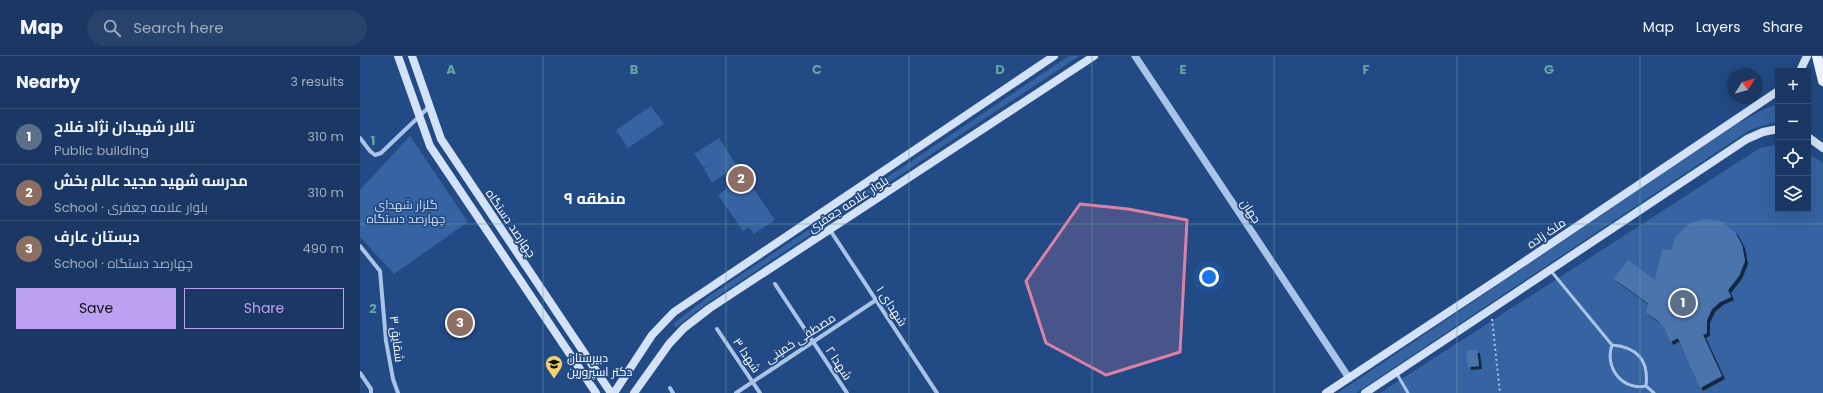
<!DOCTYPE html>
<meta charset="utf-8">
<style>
:root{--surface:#1a3863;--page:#27436c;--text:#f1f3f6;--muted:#9facbe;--line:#385278;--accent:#bca0f2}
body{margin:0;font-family:Poppins,Cairo,sans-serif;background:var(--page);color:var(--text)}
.controls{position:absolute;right:12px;top:12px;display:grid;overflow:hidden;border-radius:0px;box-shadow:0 4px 16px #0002}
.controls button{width:36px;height:36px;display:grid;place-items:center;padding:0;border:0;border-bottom:1px solid var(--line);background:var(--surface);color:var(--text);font:20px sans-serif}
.compass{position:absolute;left:1367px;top:12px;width:36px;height:36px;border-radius:50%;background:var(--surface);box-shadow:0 4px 16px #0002;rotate:53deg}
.you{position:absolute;left:849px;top:221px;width:14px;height:14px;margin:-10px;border:3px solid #fff;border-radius:50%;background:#1a73e8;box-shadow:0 0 0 6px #1a73e833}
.badge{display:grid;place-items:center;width:26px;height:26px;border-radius:50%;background:var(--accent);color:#fff;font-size:13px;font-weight:700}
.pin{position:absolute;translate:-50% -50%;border:2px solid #fff;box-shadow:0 1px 4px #0006}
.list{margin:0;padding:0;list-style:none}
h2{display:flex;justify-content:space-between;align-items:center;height:52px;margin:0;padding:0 16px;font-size:17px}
h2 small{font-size:13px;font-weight:400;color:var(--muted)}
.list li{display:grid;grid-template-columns:26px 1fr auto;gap:12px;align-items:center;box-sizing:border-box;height:56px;padding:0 16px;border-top:1px solid var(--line)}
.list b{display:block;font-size:15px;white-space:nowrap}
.list p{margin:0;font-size:13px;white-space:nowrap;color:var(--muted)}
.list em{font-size:13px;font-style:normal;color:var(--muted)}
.actions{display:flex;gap:8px;padding:12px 16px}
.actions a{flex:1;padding:9px 0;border:1px solid var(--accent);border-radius:0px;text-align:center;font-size:14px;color:var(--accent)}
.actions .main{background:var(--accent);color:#111}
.icon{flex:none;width:22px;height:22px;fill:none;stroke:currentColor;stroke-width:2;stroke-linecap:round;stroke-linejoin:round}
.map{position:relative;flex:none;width:1463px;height:337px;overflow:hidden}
header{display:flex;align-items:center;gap:24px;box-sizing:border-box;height:56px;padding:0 20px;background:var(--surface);border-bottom:1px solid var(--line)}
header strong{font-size:19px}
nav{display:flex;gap:22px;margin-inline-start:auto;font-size:14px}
.search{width:280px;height:36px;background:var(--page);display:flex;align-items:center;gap:10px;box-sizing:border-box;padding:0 14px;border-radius:22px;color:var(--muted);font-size:15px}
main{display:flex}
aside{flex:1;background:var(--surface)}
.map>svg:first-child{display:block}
</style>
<header>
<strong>Map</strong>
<div class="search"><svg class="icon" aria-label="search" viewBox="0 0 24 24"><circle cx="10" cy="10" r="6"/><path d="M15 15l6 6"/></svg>Search here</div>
<nav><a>Map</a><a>Layers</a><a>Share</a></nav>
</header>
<main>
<aside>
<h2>Nearby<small>3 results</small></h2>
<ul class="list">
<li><span class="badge" style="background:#5c6f8a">1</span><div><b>تالار شهیدان نژاد فلاح</b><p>Public building</p></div><em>310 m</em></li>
<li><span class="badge" style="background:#8d6e63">2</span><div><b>مدرسه شهید مجید عالم بخش</b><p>School · بلوار علامه جعفری</p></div><em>310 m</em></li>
<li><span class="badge" style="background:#8d6e63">3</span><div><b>دبستان عارف</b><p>School · چهارصد دستگاه</p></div><em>490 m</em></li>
</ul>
<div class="actions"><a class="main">Save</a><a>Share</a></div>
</aside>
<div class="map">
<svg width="1463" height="337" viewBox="0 0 1463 337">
<defs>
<filter id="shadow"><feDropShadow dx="3" dy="3" stdDeviation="0" flood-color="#0009"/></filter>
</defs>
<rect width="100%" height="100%" fill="#224a84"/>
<path fill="#3663a1" d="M709 0H719L349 246 316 271 313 268 349 240Z
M1418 48V65L1390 74 996 337H978L1375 69 1404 53Z
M291 50 304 68 268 92 256 74Z
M50 80 108 166 34 218 0 181V134Z
M359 82 377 110 352 127 344 113 359 103 344 112 334 98Z
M1415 89H1418V153H1448V97L1463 107V337H1020L1400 92Z
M385 120 415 164 394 178 389 171 383 175 358 139Z"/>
<path fill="#4b73ac" filter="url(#shadow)" d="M1346 163 1361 165 1375 176 1382 189 1385 205 1379 220 1368 234 1371 241 1360 246 1352 253 1347 264V277L1343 279 1362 320 1340 332 1318 282 1310 286 1305 273 1298 265 1285 256 1289 248 1254 223 1268 204 1295 224 1302 193 1311 195 1315 181 1330 167Z
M1117 294 1119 310 1108 311 1106 295Z"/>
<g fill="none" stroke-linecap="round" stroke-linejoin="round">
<path stroke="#aac4e8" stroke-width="2" stroke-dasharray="2 3" stroke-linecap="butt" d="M1132 263 1140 337"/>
<path stroke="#aac4e8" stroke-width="3" d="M1191 215 1252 289C1244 312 1263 335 1286 330L1294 337
M1252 289C1277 291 1289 304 1286 330
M1037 318 1048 337"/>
<path stroke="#aac4e8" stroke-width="4" d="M0 82 10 95 15 99 21 97 69 51
M470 174 577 337
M0 190 20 215 26 285 33 323 38 337
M415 228 487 337
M357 273 400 337
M0 317 11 333V337
M310 332 313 337
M376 337 516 244"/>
<path stroke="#aac4e8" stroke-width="7" d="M775 0 989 322"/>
<path stroke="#d4e2f7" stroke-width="8" d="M38 0 70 90 236 337
M52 0 81 83 251 337
M1440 15 1447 0
M1448 81 1463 92
M254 337 292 279 314 256 694 0
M274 337 309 288 324 272 350 252 734 0
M966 337 1146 218 1418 35
M1005 337 1387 83 1403 76 1418 73"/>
<path stroke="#edf3fe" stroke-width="10" d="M1457 0 1463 25"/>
</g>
<path fill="#dd80a5" fill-opacity="0.2" stroke="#dd80a5" stroke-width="3" stroke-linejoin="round" d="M720 148 768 153 827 164 820 296 746 319 686 287 666 225Z"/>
<path fill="none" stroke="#63a6a1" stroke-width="1" stroke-opacity="0.55" d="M183 0V337M366 0V337M549 0V337M732 0V337M914 0V337M1097 0V337M1280 0V337M0 168H1463"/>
<defs>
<symbol id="school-pin" viewBox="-11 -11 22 30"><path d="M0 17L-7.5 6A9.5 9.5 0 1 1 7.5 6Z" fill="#f5d16c" stroke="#224a84"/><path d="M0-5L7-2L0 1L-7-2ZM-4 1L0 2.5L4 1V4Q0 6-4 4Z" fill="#111"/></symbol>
</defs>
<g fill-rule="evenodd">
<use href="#school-pin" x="184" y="298" width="20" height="27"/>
</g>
<g text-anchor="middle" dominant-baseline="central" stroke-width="3.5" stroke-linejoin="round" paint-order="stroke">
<g font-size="12" fill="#cedff6" stroke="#224a84">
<text x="46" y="148">گلزار شهدای<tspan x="46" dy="14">چهارصد دستگاه</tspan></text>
</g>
<g font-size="12" fill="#fff" stroke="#224a84">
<text transform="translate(488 148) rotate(-33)">بلوار علامه جعفری</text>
<text transform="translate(891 155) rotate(56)">جهان</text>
<text transform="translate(151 167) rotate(56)">چهارصد دستگاه</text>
<text transform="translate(1186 177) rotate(-34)">ملک زاده</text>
<text transform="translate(532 250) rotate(57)">شهدای ۱</text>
<text transform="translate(440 282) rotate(-33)">مصطفی خمینی</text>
<text transform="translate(37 283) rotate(83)">شقایق ۳</text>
<text transform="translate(387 299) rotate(56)">شهدا ۳</text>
<text transform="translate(479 307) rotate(57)">شهدا ۲</text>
</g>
<g font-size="12" fill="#fff" stroke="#224a84" text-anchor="start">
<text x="207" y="301">دبیرستان<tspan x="207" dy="14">دکتر اسپرورین</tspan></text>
</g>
<g font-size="16" font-weight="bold" fill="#fff" stroke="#224a84">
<text x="235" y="142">منطقه ۹</text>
</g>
</g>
<g font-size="13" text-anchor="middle" font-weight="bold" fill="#63a6a1" stroke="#224a84" stroke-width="3.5" stroke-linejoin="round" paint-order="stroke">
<text x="91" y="18">A</text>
<text x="274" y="18">B</text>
<text x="457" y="18">C</text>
<text x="640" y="18">D</text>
<text x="823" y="18">E</text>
<text x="1006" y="18">F</text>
<text x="1189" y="18">G</text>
<text x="13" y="89">1</text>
<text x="13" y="257">2</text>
</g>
</svg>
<div class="controls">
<button>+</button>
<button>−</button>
<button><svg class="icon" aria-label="locate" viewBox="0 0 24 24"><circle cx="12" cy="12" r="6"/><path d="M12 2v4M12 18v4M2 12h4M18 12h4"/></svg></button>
<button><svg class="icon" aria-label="layers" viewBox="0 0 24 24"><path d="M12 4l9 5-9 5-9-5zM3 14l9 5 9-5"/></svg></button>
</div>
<svg class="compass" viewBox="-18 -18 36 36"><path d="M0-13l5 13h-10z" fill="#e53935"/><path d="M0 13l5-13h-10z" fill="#9facbe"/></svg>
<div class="you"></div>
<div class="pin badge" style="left:1323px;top:247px;background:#5c6f8a">1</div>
<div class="pin badge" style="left:381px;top:123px;background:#8d6e63">2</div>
<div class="pin badge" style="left:100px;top:267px;background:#8d6e63">3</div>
</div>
</main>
